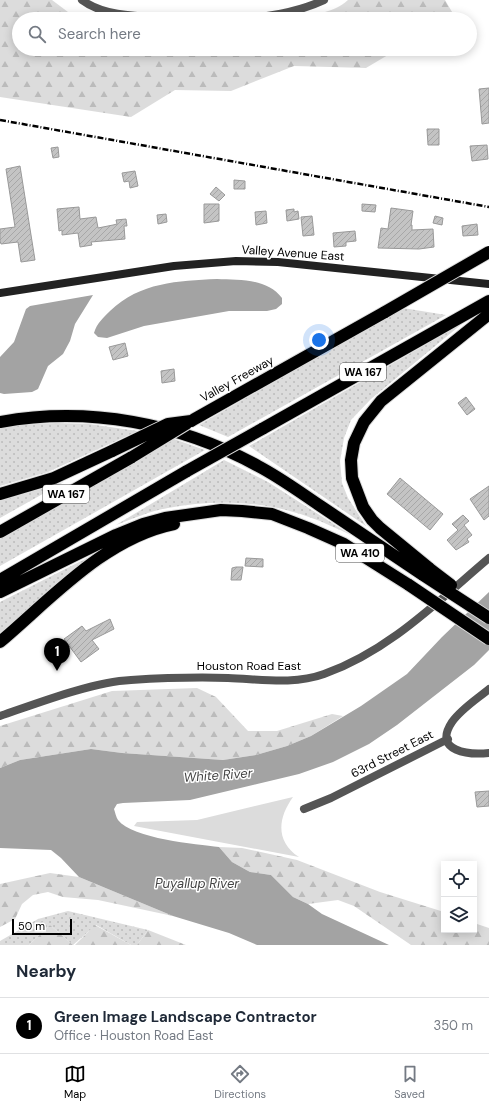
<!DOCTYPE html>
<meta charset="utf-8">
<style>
:root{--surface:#fff;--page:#f6f6f7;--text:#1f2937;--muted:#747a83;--line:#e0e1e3;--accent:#000}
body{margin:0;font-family:"DM Sans",sans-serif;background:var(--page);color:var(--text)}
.controls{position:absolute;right:12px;bottom:12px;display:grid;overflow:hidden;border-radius:0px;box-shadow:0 2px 10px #0003}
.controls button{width:36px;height:36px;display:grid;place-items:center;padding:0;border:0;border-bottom:1px solid var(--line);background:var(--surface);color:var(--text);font:20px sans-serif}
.scale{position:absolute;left:12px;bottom:10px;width:60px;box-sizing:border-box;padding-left:4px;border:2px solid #000;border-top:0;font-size:11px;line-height:14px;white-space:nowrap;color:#000;-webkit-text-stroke:3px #fff;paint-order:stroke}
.you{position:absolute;left:319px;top:340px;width:14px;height:14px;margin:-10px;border:3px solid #fff;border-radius:50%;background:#1a73e8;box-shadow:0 0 0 6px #1a73e833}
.badge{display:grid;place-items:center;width:26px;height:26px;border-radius:50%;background:var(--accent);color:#fff;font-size:13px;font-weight:700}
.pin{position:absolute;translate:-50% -33px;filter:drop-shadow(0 1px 2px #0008)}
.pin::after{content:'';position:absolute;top:21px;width:14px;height:12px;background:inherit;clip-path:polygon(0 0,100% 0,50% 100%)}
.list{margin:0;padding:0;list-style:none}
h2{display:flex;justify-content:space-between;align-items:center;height:52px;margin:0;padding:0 16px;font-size:17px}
h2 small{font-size:13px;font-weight:400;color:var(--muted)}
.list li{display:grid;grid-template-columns:26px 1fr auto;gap:12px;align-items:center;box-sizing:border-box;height:56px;padding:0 16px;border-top:1px solid var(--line)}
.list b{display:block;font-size:15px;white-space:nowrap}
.list p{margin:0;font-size:13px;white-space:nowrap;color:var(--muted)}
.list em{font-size:13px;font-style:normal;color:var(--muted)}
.icon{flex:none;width:22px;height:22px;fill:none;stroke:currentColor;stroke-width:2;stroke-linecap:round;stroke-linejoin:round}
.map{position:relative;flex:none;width:489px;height:945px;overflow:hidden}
.search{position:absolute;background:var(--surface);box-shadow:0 2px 10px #0003;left:12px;right:12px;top:12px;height:44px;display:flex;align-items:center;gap:10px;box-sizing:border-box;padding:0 14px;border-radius:22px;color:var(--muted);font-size:15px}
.sheet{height:108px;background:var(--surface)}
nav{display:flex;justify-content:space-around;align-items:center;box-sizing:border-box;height:56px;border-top:1px solid var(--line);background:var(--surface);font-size:11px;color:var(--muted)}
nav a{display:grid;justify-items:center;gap:2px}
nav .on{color:var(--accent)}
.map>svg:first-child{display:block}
</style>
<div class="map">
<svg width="489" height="945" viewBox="0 0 489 945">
<defs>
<pattern id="grass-dots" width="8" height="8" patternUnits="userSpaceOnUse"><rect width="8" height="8" fill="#dcdcdc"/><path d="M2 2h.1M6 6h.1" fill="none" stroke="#bbb" stroke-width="1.8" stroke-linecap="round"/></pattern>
<pattern id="forest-firs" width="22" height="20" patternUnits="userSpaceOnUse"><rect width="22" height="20" fill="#dcdcdc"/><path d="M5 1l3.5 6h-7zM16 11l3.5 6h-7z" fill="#bbb"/></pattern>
<pattern id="building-hatch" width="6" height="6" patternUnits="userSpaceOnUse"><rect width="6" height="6" fill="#c4c4c4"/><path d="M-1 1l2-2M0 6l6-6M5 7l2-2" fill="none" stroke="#a7a7a7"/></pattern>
</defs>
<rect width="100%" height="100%" fill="#fff"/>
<path fill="url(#grass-dots)" d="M403 308 446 315 228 437 199 425Z
M463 323 371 399 351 420 344 438 340 461 342 483 348 498 366 526 249 446Z
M56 423 89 424 138 431 48 472 0 486V428L21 425Z
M174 439 205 450 0 566V539Z
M224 460 268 482 351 535C337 529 324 522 309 517 265 501 214 499 168 508 150 511 132 519 116 525Z
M64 482 0 518V501Z
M93 555 0 633V602Z
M68 911 148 930 137 945H131L96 925 73 945 50 925 29 945H0V941L38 919Z"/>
<path fill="url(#forest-firs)" d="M0 0H52L68 12 83 19H19V49H398L366 68 294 66 231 91 175 90 131 117 0 97Z
M348 0H445L455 17 453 19H288C307 16 333 14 348 0Z
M197 688 216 697 248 731H277L332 714 343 716 311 736 287 746 256 755 223 760 122 753 91 749 20 760 0 768V726L112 691Z
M219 847 242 848 297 860 380 892 444 912V930H474V923L489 928V945H411L354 906 338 900 308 904 293 897 271 875 250 872 232 862Z
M50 873 79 877 173 916 98 900 63 897 48 892 33 895 22 904 15 919 0 927V884Z
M50 925 73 945H29Z
M95 925 131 945H75Z
M148 930 186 945H137Z"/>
<path fill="#dcdcdc" d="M293 797C278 818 275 841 299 857L134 826 137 822 197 820Z"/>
<path fill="#a3a3a3" d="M217 279C239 280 267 278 282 298V304L276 309 267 311H229L144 326 107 338 98 337 94 333C97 323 103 318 110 311 140 282 178 281 217 279Z
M93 295 75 324 70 341 63 354 48 366 38 389 32 392 4 394 0 393V357L14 342 26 309 30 306Z
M489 592V650L474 665 397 725 369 744 333 762 299 774 190 800 123 803 117 804 114 809C115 812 116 817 118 820 133 839 196 844 219 847L232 862 250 872 271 875 293 897 308 904 322 914 389 945H257L229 933 173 916 79 877 61 858 51 850 0 848V768L20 760 91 749 122 753 223 760 256 755 287 746 311 736 361 706 407 674 442 637Z"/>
<path fill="url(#building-hatch)" stroke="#999" d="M489 88V123L482 124 479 89Z
M427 129H439V145H428Z
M487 145 488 159 472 161 470 146Z
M58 147 59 157 53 158 51 148Z
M20 166 35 260 21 262 18 242 1 244 0 241V229L15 227 6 169Z
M135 171 138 186 130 188 129 181 124 182 122 173Z
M234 180 245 181V189H234Z
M216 187 225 195 219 201 210 194Z
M204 204H219V221L204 223Z
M362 204 376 205 375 212 362 211Z
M79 207 80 219 96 217 98 228 113 225 117 224 116 220 126 219 127 226H124L125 239 91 242 92 245 80 247 78 233 62 235V230L59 231 57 209Z
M391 208 413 211 411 225H412V230L433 229 434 247 419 249 378 248 381 228 388 229Z
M294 209V212L298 211 299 219 287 221 286 210Z
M266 211 267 223 256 225 255 212Z
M166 214 167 222 158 224 157 215Z
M312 216 314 235 303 236 301 217Z
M435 216 443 218 442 225 433 223Z
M477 224 478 235 463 236 462 226Z
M355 231 356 241 346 242V246L334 247 333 233Z
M125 343 128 356 113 360 109 347Z
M174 369 175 381 162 383 161 371Z
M466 397 475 409 467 415 458 403Z
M400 478 443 514 430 530 387 494Z
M489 486V516L484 520 470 499Z
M463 515 469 521 464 525 472 535 467 539 469 542 456 550 447 540 458 530 452 524Z
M246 558 263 559V567L245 566Z
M236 567H243L241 580H231L232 568Z
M110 619 114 629 92 640 99 649 81 662 64 639 82 626 86 631Z
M489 791V806L477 807 475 792Z"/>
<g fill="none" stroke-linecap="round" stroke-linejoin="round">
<defs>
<path id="motorway" d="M191 421 385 312
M0 422C88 406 180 423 258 466 281 478 301 493 322 507 356 530 389 552 423 575
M262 429 489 301
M0 494 54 478 112 451
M0 532 132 457
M430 569 380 528 372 520 363 507 352 478 351 460 354 443 364 422 381 401 489 314
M0 580 187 471
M0 592 116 535 143 524 165 518 221 510 242 511 272 514 308 528 344 544 409 585
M0 642C52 598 105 538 174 524"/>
</defs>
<use href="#motorway" stroke="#dbdbdb" stroke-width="14"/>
<path stroke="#555" stroke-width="8" d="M489 689C477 699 461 709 452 722 432 752 470 755 489 753
M304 809 331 798 448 739"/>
<path stroke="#555" stroke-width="8" d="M82 0C107 19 150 16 180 19
M235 19C266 17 296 13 324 0
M0 716C38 703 92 682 131 680 163 678 196 677 228 678 260 679 294 685 324 674 389 651 438 601 489 558"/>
<path stroke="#222" stroke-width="8" d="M0 293 174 266 236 261 278 262 489 284"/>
<use href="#motorway" stroke="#000" stroke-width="12"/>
<path stroke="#000" stroke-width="2.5" stroke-dasharray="6 2 1 2" stroke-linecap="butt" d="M0 120 489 207"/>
<defs>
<path id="motorway-bridge" d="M385 312 489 252
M112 451 168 424 191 421
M132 457 186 424
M187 471 262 429
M430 569 451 585
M423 575 489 618
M409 585 489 639"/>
</defs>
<use href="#motorway-bridge" stroke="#dbdbdb" stroke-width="14" stroke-linecap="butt"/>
<use href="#motorway-bridge" stroke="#000" stroke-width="12"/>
</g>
<g text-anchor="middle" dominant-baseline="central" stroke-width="3" stroke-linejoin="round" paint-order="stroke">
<g fill="#fff" stroke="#4c4c4c" stroke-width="1">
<rect x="340" y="363" width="46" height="18" rx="3"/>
<rect x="43" y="485" width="46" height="18" rx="3"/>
<rect x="336" y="544" width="48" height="18" rx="3"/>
</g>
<g font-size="11" font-weight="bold" fill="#000">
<text x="363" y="372">WA 167</text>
<text x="66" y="494">WA 167</text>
<text x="360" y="553">WA 410</text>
</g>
<g font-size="12" fill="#000" stroke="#fff">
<text transform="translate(293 253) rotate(4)">Valley Avenue East</text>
<text transform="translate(237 379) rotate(-29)">Valley Freeway</text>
<text x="249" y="666">Houston Road East</text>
<text transform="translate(392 754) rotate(-27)">63rd Street East</text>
</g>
<g font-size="13" font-style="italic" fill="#444" stroke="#fff">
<text transform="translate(218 775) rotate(-4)">White River</text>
<text x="197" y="883">Puyallup River</text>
</g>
</g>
</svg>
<div class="controls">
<button><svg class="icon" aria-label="locate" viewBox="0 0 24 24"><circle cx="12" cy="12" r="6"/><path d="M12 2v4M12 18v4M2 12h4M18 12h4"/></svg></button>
<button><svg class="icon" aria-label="layers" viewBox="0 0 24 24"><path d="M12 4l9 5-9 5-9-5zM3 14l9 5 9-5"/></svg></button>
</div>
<div class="scale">50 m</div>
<div class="you"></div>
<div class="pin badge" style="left:57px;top:671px">1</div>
<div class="search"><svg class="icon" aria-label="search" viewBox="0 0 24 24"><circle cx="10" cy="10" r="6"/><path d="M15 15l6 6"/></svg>Search here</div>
</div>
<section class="sheet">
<h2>Nearby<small></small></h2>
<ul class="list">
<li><span class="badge">1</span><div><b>Green Image Landscape Contractor</b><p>Office · Houston Road East</p></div><em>350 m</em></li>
</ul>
</section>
<nav>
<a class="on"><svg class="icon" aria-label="map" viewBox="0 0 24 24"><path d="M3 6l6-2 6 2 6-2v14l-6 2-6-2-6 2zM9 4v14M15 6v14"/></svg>Map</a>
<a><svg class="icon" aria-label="directions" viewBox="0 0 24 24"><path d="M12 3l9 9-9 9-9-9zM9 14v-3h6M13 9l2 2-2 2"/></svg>Directions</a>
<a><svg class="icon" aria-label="saved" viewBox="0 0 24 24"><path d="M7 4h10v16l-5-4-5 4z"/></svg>Saved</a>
</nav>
